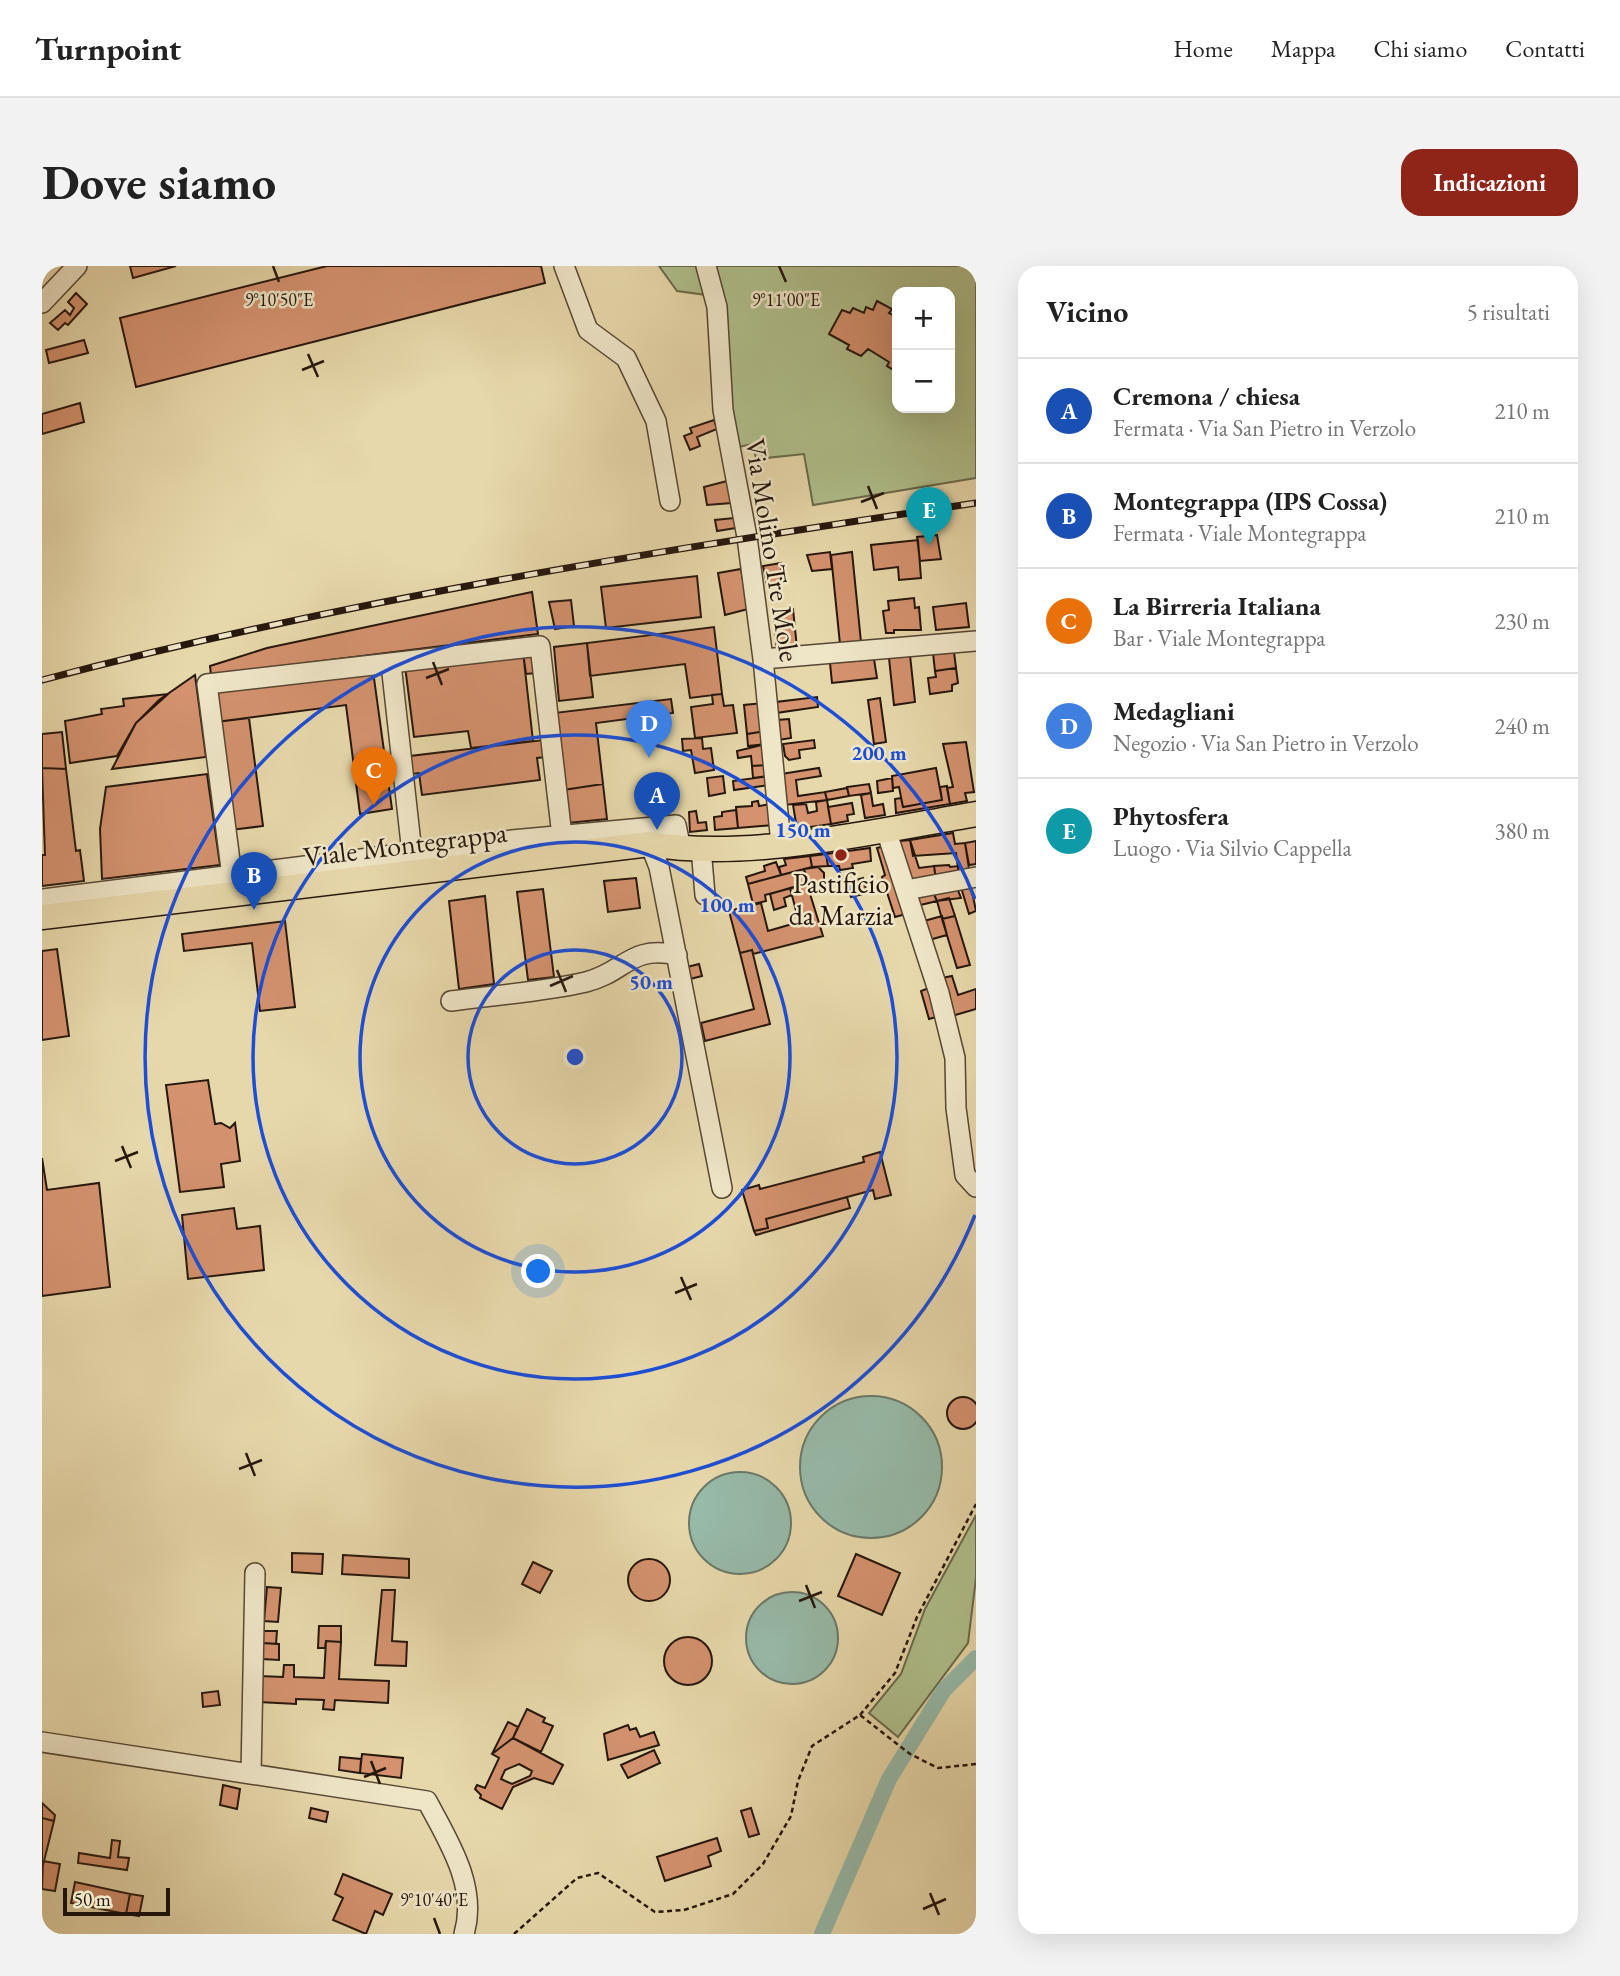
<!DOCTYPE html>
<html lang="it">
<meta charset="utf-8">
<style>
:root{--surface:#fff;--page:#f2f2f2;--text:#222;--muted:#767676;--line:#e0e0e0;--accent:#8f2418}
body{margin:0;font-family:"EB Garamond",serif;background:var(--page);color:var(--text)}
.controls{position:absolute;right:21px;top:21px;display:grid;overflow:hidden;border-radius:14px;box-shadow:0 7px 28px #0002}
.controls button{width:63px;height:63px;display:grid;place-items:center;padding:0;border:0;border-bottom:2px solid var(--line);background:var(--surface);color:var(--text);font:35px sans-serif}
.scale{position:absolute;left:21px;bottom:18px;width:107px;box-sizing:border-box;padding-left:7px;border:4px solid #26170c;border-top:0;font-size:19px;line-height:24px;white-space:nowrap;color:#26170c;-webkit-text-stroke:5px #efe6c8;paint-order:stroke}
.you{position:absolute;left:497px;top:1006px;width:24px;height:24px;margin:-18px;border:5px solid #fff;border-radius:50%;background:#1a73e8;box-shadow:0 0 0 10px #1a73e833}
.badge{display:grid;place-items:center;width:46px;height:46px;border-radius:50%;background:var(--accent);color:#fff;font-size:23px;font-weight:700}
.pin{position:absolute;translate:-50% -58px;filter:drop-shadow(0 2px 4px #0008)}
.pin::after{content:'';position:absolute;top:37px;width:24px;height:21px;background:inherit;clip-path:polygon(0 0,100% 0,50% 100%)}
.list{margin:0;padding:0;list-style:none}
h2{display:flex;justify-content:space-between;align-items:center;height:91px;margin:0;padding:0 28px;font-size:30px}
h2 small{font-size:23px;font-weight:400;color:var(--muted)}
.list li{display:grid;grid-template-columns:46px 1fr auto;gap:21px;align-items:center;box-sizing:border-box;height:105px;padding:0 28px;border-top:2px solid var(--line)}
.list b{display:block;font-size:26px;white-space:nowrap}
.list p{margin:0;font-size:23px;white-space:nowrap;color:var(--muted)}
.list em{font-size:23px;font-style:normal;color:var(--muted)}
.map{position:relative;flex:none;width:934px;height:1668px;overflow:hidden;border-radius:21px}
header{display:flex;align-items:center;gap:42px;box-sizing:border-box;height:98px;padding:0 35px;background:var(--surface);border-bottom:2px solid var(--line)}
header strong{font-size:33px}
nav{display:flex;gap:38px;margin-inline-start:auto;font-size:24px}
.intro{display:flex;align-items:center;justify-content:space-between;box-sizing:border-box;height:168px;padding:0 42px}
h1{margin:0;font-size:49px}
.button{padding:18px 32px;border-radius:21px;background:var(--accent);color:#fff;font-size:24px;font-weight:700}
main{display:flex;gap:42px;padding:0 42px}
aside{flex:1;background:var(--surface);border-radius:21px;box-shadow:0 7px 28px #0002}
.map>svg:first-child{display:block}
</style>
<header>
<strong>Turnpoint</strong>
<nav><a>Home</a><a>Mappa</a><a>Chi siamo</a><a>Contatti</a></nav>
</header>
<div class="intro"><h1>Dove siamo</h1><a class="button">Indicazioni</a></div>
<main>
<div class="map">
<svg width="934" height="1668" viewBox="0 0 934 1668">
<rect width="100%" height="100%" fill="#e7d8ab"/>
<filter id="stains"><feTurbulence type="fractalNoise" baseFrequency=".00286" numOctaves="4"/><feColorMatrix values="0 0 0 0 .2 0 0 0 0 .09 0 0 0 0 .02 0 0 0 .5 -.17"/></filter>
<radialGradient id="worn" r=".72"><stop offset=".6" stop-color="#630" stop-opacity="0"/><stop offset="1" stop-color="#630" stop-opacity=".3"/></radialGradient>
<path fill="#b0c08d" stroke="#6b6c4c" stroke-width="2" fill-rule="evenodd" d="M617 0H934V212L771 239 762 188 714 193 711 178 696 181 684 113 679 31 635 25ZM855 26H908V142H855Z
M934 1249V1312L926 1377 856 1471 827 1447 859 1408 883 1343Z"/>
<path fill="#97baa9" stroke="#6a796a" stroke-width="2" d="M758 1201a71 71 0 1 1 142 0a71 71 0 1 1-142 0Z
M647 1257a51 51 0 1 1 102 0a51 51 0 1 1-102 0Z
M704 1372a46 46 0 1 1 92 0a46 46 0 1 1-92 0Z"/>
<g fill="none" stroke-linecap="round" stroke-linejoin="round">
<path stroke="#97baa9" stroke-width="16" d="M780 1668 847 1513 902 1424 934 1392"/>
</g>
<path fill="#d4926f" stroke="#26170c" stroke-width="2" fill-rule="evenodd" d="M88 0H134L91 12Z
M285 0H499L503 17 94 121 78 52Z
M34 27 45 38 26 59 23 57 16 64 8 57 23 44 28 49 32 42 26 36Z
M835 35 850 43 847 47 855 51V106L845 100 847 96 826 83 819 90 805 83 807 79 787 68 800 44 808 47 811 42 822 47 824 41 831 44Z
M42 74 46 87 7 97 4 84Z
M38 137 42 156 0 168V148Z
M672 154 675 163 655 171 658 180 648 184 642 170 650 167 648 162Z
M685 215 689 237 665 239 662 221Z
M692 252 694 262 675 265 673 254Z
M895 269 899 293 878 295 875 271Z
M876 274 879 312 857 314 856 301 832 304 829 279Z
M788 286 790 303 770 305 765 289Z
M810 286 819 376 798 378 789 289Z
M739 297V316L725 319 721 300Z
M699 303 706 343 683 349 676 307Z
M655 310 659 351 564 362 559 321Z
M490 326 496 368 169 409 168 400 225 382Z
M872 332 873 342 877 341 879 364H852V367H844L841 345 847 344 846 335Z
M529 334 532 360 513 363 507 336Z
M924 337 927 361 894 364 891 341Z
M751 343 755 382 735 384 731 345Z
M672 361 680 428 648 432 643 398 548 410 545 377Z
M545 377 551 431 517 435 512 381Z
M491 385 494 407 484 408 481 386Z
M481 386 491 475 429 482 426 465 372 471 363 400Z
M912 386 914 402 893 405 891 387Z
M868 389 873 436 852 439 847 392Z
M832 393 835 412 790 417 788 397Z
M914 402 916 417 910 419V425L888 428 886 412 894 411 893 405Z
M331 405 350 543 318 548 304 439 174 456 170 424Z
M153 409 164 491 70 503 94 457 117 434Z
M126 428 94 457 75 490 28 497 23 455 60 448 59 443 82 440 81 433Z
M680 428 682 440 691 439 695 467 653 472 649 441 671 438 670 429Z
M775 431 776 441 734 447V436Z
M838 432 844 476 832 478 826 434Z
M629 433 631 447 554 457 561 518 521 524 512 447Z
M721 437 723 465 705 468 702 439Z
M207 452 221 560 189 564 174 456Z
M747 453 749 472 736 474 735 454Z
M723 465 724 478 706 480 705 468Z
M20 466 24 503 0 502V468Z
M660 472 661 483 669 482 672 504 653 507 649 484 641 485 640 473Z
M502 474 504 491 495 492 498 514 380 529 377 507 362 509 360 491Z
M772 474 773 482 757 484 758 492 747 494 743 490 741 478Z
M924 476 932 526 923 527 925 535 908 538 905 522 911 521 901 478Z
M724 478 726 499 710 500 709 490 696 492 695 485Z
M726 499 727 510 711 512 710 500Z
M0 502 24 503 34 585 38 584 42 615 0 620V589H3Z
M777 502 779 510 754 514 756 530 783 526 785 534 743 539 739 508Z
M894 502 900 534 861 541 857 521 851 522 850 510Z
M165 508 178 599 60 613 58 563 64 521Z
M681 510 683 527 667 530 665 512Z
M727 510V519L692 524 691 515Z
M850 512 851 525 836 527 835 515Z
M561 518 565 553 526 557 521 524Z
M827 518 829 527 807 530 805 521Z
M905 520 908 538 854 547 853 533 859 532 861 541 900 534 898 521Z
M805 522 807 530 785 534 783 526Z
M829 527 831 540 841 538 843 549 823 552 819 529Z
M785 534 789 558 755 563 751 539 764 538 766 547 775 545 774 536Z
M716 535 717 540 729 538 731 559 696 562 694 541 710 540V536Z
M810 537 812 548 805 549 806 555 789 558 786 541Z
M694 544 696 562 673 564 672 551 680 550V546Z
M654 545 656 557 664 556 665 564 648 566 647 546Z
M911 567 913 578 923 577 928 609 917 610 914 587 871 590 868 574Z
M868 574 877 602 892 600 894 614 863 618 858 575Z
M934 575V598L927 599 923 577Z
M843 580 864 648 853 651 840 611 843 609 835 582Z
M828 582 829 595 810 598 811 602 798 604 797 600H786L784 588Z
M784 588 786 600 770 601 768 590Z
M768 590 770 601 739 609 737 601 744 599 742 593Z
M734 596 739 609 706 618 704 611 723 605 722 600Z
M907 599 908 601 916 600 917 610 894 614 892 600Z
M776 601 782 607V614L768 621 762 603Z
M762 603 765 618 723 629 724 635 711 638 706 618Z
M594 612 598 642 566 646 562 615Z
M821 612 825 627 809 631 804 617Z
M928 616 934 645 927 648 918 618Z
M765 618 781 670 711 688 710 684 698 687 687 645 719 637 726 665 757 656 748 622Z
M914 619 919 632 895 635 890 624Z
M748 622 750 629 742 632 744 640 732 644 728 628Z
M501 623 512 711 486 714 475 626Z
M890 624 895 635 870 641 867 629Z
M443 630 452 718 417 723 407 635Z
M907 632 913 650 900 653 895 635Z
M900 650 905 669 887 674 882 655Z
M913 650 928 699 915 702 900 653Z
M243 655 253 741 218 745 210 677 142 685 140 668Z
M15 683 27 770 0 774V685Z
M710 684 728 758 663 775 659 757 712 743 698 687Z
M657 698 660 710 648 713 645 701Z
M910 710 916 729 934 723V743L910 750 900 712Z
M889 721 898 750 887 753 879 725Z
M166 814 173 858 179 857 188 862 193 857 198 895 179 898 182 921 138 926 124 819Z
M838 886 849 929 833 933 831 924 724 953 726 962 712 965 700 924 717 919 718 923 822 896 821 891Z
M0 892 5 924 57 917 68 1021 0 1030Z
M805 931 808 942 714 969 712 965 726 962 724 953Z
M192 942 195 963 218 960 222 1004 146 1013 140 949Z
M905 1147a16 16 0 1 1 32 0a16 16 0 1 1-32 0Z
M250 1287 281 1288 280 1308 250 1306Z
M814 1288 858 1307 840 1349 796 1330Z
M301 1289 367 1293V1312L300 1308Z
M586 1314a21 21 0 1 1 42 0a21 21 0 1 1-42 0Z
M491 1296 510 1305 498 1327 480 1318Z
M225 1321 239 1322 236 1356 222 1355Z
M340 1324H353L350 1375 365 1376 364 1400 333 1399Z
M277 1360H299V1376L284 1375 283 1382H276Z
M221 1365H235L234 1378 221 1377Z
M622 1395a24 24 0 1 1 48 0a24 24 0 1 1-48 0Z
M284 1375 299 1376 297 1413 347 1415 346 1437 293 1434 292 1444 281 1443 282 1434 254 1433V1438L217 1436 218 1410 241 1411 242 1399H252V1411L282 1412Z
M221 1377 237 1378V1394L220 1393Z
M176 1425 178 1439 161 1441 160 1427Z
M485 1443 503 1452 501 1456 511 1460 499 1486 471 1472Z
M466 1456 476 1461 471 1472 450 1488Z
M586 1459 588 1464 594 1462 598 1471 612 1466 617 1479 566 1494 562 1468Z
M471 1472 521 1499 511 1518 492 1512 471 1521 460 1543 438 1532 439 1529 433 1523 435 1519 443 1522 457 1492 450 1488ZM477 1498 490 1505 488 1510 470 1518 459 1513 463 1504Z
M612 1484 618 1497 586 1512 579 1499Z
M320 1488 361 1492 359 1512 318 1507Z
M298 1491 319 1493 318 1507 297 1504Z
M181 1519 198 1523 195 1543 178 1539Z
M0 1537 13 1549 12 1555 0 1552Z
M269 1542 286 1546 284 1556 267 1552Z
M709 1542 717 1568 707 1571 699 1545Z
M0 1552 12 1555 0 1603Z
M675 1572 679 1585 666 1590 669 1600 623 1615 615 1591Z
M70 1574 78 1575 76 1591 87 1592 85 1604 36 1597 37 1587 68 1592Z
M1 1595 18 1598 13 1625 0 1623Z
M301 1608 350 1628 341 1649 333 1645 324 1668 291 1654 301 1632 293 1628Z
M33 1616 88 1628 84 1648 29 1637Z
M88 1628 101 1630 97 1650 84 1648Z"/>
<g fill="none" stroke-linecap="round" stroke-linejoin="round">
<defs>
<path id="minor" d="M522 0 546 64 584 92 614 155 628 235
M664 0 675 41 681 144 705 271 721 393 739 578
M0 37 35 0
M721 393 934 375
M349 398 370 587
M844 564 897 727 913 792 914 842 923 909 934 921
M608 578 617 601 680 922
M659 582 663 629
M190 610 165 418 498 380 520 570
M864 624 934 611
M0 633 470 574 634 559 639 583
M409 735C454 729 500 726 544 716 584 706 587 679 635 689
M0 1476 385 1535C407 1576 436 1621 422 1668
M209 1507 213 1307"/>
<path id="major" d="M0 651 608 578C706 595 835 565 934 548"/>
</defs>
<use href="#minor" stroke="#564734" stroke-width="22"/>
<use href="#major" stroke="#26170c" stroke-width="27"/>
<path stroke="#26170c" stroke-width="2.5" stroke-dasharray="5 3.5" stroke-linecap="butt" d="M818 1449 853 1407 875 1351 934 1238
M472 1668 535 1612 556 1607 613 1646 642 1644 691 1628 721 1598 749 1550 756 1515 770 1480 818 1449 868 1488 896 1502 934 1498"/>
<use href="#minor" stroke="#efe6c8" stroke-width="19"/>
<use href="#major" stroke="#e7d8ab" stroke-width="24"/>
<defs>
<path id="rail" d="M0 414C307 333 620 284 934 237"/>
</defs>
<use href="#rail" stroke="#26170c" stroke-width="7"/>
<use href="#rail" stroke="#efe6c8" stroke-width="4.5" stroke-dasharray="13" stroke-linecap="butt"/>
</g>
<path fill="none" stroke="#26170c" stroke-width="2.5" d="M231 0 237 16M737 0 744 16M266 88 276 111M260 104 282 95M826 220 835 243M819 236 842 227M391 396 400 419M384 412 407 403M515 704 524 726M508 720 531 710M80 880 89 902M73 895 96 886M639 1011 649 1034M633 1027 655 1018M204 1187 213 1210M197 1203 220 1194M764 1319 773 1342M757 1335 780 1326M329 1495 338 1518M322 1511 344 1502M888 1627 897 1649M881 1643 904 1633M392 1652 398 1668"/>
<g fill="none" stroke="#1d4ed8" stroke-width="3.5">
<circle cx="533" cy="791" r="107"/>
<circle cx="533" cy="791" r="215"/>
<circle cx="533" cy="791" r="322"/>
<path d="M933 949A430 430 0 1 1 933 633"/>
</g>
<circle fill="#8f2418" stroke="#efe6c8" stroke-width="2.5" cx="799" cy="589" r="7"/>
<g text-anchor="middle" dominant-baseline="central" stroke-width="5" stroke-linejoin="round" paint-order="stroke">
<g font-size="28" fill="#26170c" stroke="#efe6c8">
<text transform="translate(731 284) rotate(81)">Via Molino Tre Mole</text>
<text transform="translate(363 578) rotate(-7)">Viale Montegrappa</text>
</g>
<g font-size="28" fill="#26170c" stroke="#efe6c8">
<text x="799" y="617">Pastificio<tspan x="799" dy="32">da Marzia</tspan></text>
</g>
</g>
<g font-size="18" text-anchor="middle" fill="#26170c" stroke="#efe6c8" stroke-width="5" stroke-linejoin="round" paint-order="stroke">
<text x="237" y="40">9°10'50"E</text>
<text x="744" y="40">9°11'00"E</text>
<text x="392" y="1640">9°10'40"E</text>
</g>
<circle cx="533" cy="791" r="10" fill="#1d4ed8" stroke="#efe6c8" stroke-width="3.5"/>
<g font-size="21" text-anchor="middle" font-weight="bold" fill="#1d4ed8" stroke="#efe6c8" stroke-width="5" stroke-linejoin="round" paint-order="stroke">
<text x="837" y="494">200 m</text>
<text x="761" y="571">150 m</text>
<text x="685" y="646">100 m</text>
<text x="609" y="723">50 m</text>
</g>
<rect width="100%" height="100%" filter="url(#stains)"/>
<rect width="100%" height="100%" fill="url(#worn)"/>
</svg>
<div class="controls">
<button>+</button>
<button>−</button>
</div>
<div class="scale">50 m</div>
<div class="you"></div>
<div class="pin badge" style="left:615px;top:564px;background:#1a4fb4">A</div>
<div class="pin badge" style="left:212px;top:644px;background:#1a4fb4">B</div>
<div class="pin badge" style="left:332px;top:539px;background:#e8710a">C</div>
<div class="pin badge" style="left:607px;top:492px;background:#3f7fe0">D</div>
<div class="pin badge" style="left:887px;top:279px;background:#0f9aa8">E</div>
</div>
<aside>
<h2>Vicino<small>5 risultati</small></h2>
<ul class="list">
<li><span class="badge" style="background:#1a4fb4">A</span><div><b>Cremona / chiesa</b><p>Fermata · Via San Pietro in Verzolo</p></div><em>210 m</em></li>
<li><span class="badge" style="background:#1a4fb4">B</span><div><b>Montegrappa (IPS Cossa)</b><p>Fermata · Viale Montegrappa</p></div><em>210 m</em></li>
<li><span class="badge" style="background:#e8710a">C</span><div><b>La Birreria Italiana</b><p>Bar · Viale Montegrappa</p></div><em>230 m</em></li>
<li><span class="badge" style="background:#3f7fe0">D</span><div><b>Medagliani</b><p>Negozio · Via San Pietro in Verzolo</p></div><em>240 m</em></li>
<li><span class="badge" style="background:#0f9aa8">E</span><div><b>Phytosfera</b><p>Luogo · Via Silvio Cappella</p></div><em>380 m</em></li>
</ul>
</aside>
</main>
